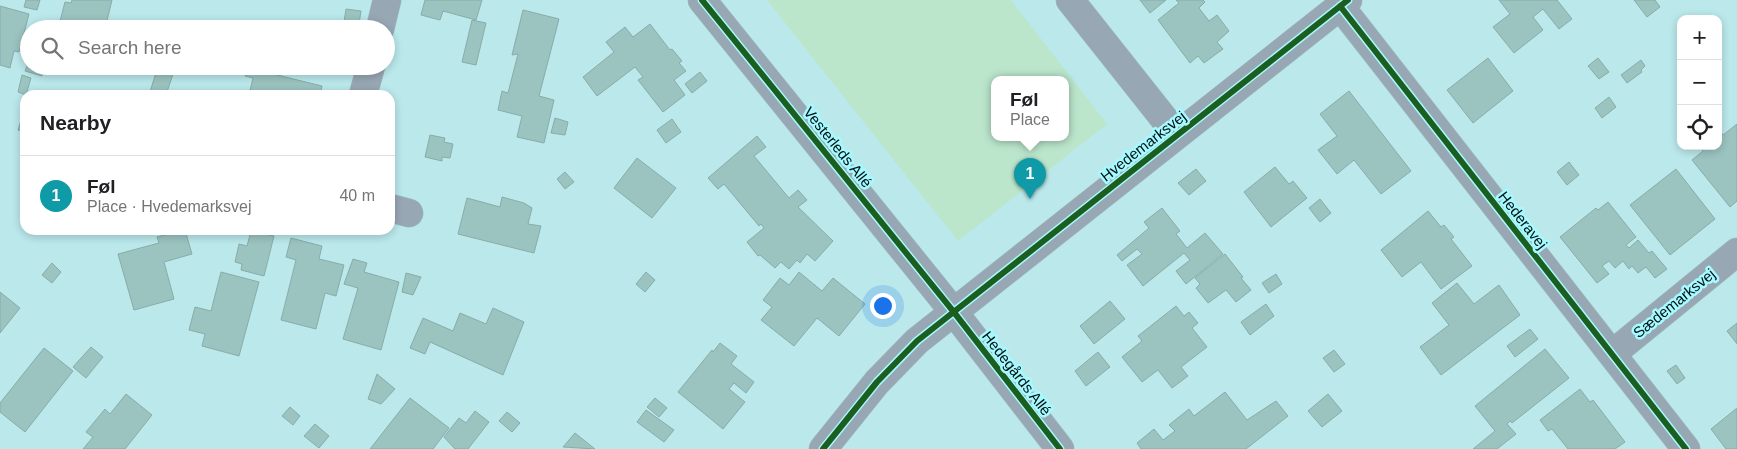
<!DOCTYPE html>
<meta charset="utf-8">
<style>
:root{--surface:#fff;--page:#f6f6f6;--text:#202124;--muted:#757577;--line:#e0e0e0;--accent:#0f766e}
body{margin:0;font-family:Arial,sans-serif;background:var(--page);color:var(--text)}
.controls{position:absolute;right:15px;top:15px;display:grid;overflow:hidden;border-radius:10px;box-shadow:0 2px 8px #0003}
.controls button{width:45px;height:45px;display:grid;place-items:center;padding:0;border:0;border-bottom:1px solid var(--line);background:var(--surface);color:var(--text);font:25px sans-serif}
.you{position:absolute;left:882px;top:305px;width:18px;height:18px;margin:-12px;border:4px solid #fff;border-radius:50%;background:#1a73e8;box-shadow:0 0 0 8px #1a73e833}
.badge{display:grid;place-items:center;width:32px;height:32px;border-radius:50%;background:var(--accent);color:#fff;font-size:16px;font-weight:700}
.pin{position:absolute;translate:-50% -41px;filter:drop-shadow(0 1px 2px #0008)}
.pin::after{content:'';position:absolute;top:26px;width:18px;height:15px;background:inherit;clip-path:polygon(0 0,100% 0,50% 100%)}
.popup{position:absolute;left:991px;top:76px;width:78px;height:65px;box-sizing:border-box;display:grid;place-content:center;border-radius:10px;background:var(--surface);filter:drop-shadow(0 1px 4px #0005);font-size:16px;white-space:nowrap;color:var(--muted)}
.popup b{font-size:19px;color:var(--text)}
.popup::after{content:'';position:absolute;left:50%;top:100%;margin-left:-10px;border:10px solid transparent;border-top-color:var(--surface)}
.list{margin:0;padding:0;list-style:none}
h2{display:flex;justify-content:space-between;align-items:center;height:65px;margin:0;padding:0 20px;font-size:21px}
h2 small{font-size:16px;font-weight:400;color:var(--muted)}
.list li{display:grid;grid-template-columns:32px 1fr auto;gap:15px;align-items:center;box-sizing:border-box;height:80px;padding:0 20px;border-top:1px solid var(--line)}
.list b{display:block;font-size:19px;white-space:nowrap}
.list p{margin:0;font-size:16px;white-space:nowrap;color:var(--muted)}
.list em{font-size:16px;font-style:normal;color:var(--muted)}
.icon{flex:none;width:28px;height:28px;fill:none;stroke:currentColor;stroke-width:2;stroke-linecap:round;stroke-linejoin:round}
.map{position:relative;flex:none;width:1737px;height:449px;overflow:hidden}
.search{position:absolute;background:var(--surface);box-shadow:0 2px 8px #0003;left:20px;top:20px;width:375px;height:55px;display:flex;align-items:center;gap:12px;box-sizing:border-box;padding:0 18px;border-radius:28px;color:var(--muted);font-size:19px}
.panel{position:absolute;background:var(--surface);box-shadow:0 2px 8px #0003;left:20px;top:90px;width:375px;height:145px;border-radius:15px}
.map>svg:first-child{display:block}
</style>
<div class="map">
<svg width="1737" height="449" viewBox="0 0 1737 449">
<rect width="100%" height="100%" fill="#bae8eb"/>
<path fill="#bbe6cc" fill-rule="evenodd" d="M767 0H1011L1107 124 958 241ZM995 80H1065V138H995Z"/>
<path fill="#9bc3c0" stroke="#88acaa" d="M26 0H40L37 10 24 7Z
M72 0H112L105 29H58L65 2 71 3Z
M425 0H482L476 20 443 11 440 20 421 15Z
M1140 0H1166L1150 13Z
M1176 0H1203L1205 2 1199 8 1209 21 1217 15 1229 31 1217 42 1223 49 1204 63 1198 56 1190 63 1158 20 1179 3Z
M1499 0H1557L1572 19 1559 29 1543 9 1533 17 1543 30 1514 53 1493 27 1510 14Z
M1634 0H1655L1660 7 1647 17Z
M0 6 29 14 19 52 14 51 10 68 0 65Z
M346 9 361 11 359 24 344 22Z
M523 10 559 19 539 96 554 100 544 143 517 137 522 116 498 110 502 91 508 93 518 54 512 55Z
M472 20 486 23 476 65 462 62Z
M650 24 670 50 672 49 682 61 679 63 686 71 674 80 685 95 663 112 638 80 643 77 635 67 597 96 583 77 614 52 606 42 625 27 633 37Z
M1488 58 1513 91 1473 123 1447 90Z
M1598 58 1609 72 1599 79 1588 66Z
M1641 60 1645 66 1641 70 1642 72 1627 83 1621 75Z
M29 61V66L44 67 42 76 25 71Z
M158 66 174 71 166 95H149Z
M248 66H275L273 74 322 86 320 95H249L253 78 245 76Z
M700 72 707 81 692 93 685 84Z
M22 75 31 78 26 95 18 92Z
M1349 91 1411 171 1381 194 1354 160 1337 174 1318 150 1337 136 1320 114Z
M1609 97 1616 107 1602 118 1595 108Z
M25 107V132L18 130Z
M555 118 568 122 565 135 551 133Z
M672 119 681 132 666 143 657 130Z
M1737 124V201L1730 207 1692 160 1703 151 1699 146H1718V128L1723 135Z
M430 135 445 138 444 142 453 144 450 158 442 157V161L425 157Z
M757 136 766 147 754 156 789 198 798 190 807 200 798 207 833 241 815 261 807 254 800 263 797 260 789 269 781 262 775 268 760 255 758 256 747 242 764 228 761 224 759 226 724 184 718 189 708 178Z
M637 158 676 188 652 218 614 188Z
M1569 162 1579 175 1567 185 1557 172Z
M1275 167 1289 184 1293 181 1307 198 1271 227 1244 192Z
M1196 169 1206 181 1189 195 1178 183Z
M1676 169 1715 219 1670 255 1630 205Z
M565 172 574 182 565 189 557 179Z
M502 197 524 203 532 208 528 224 541 226 534 253 458 234 467 198 500 207Z
M1320 199 1331 213 1320 222 1309 208Z
M1608 202 1636 237 1626 245 1629 248 1638 240 1649 253 1652 251 1667 269 1655 278 1646 267 1638 273 1632 266 1629 269 1623 261 1615 268 1609 261 1602 266 1609 274 1597 283 1560 237 1596 208 1598 210Z
M1162 208 1180 231 1176 234 1187 248 1205 233 1223 254 1186 284 1176 271 1190 260 1184 253 1143 286 1127 265 1142 254 1137 249 1122 261 1117 255 1149 228 1144 222Z
M1428 211 1441 227 1444 225 1454 237 1451 239 1472 266 1441 289 1421 262 1402 277 1381 250Z
M185 230 192 254 164 262 174 299 134 310 118 254 159 243 157 237Z
M251 231 274 236 264 276 241 270 242 264 235 262 239 244 247 246Z
M291 238 322 246 319 259 344 265 336 296 325 293 316 329 281 320 296 260 286 257Z
M1225 254 1243 277 1241 278 1251 290 1236 302 1226 290 1208 303 1196 288 1200 284 1195 278Z
M353 259 367 263 364 272 399 282 381 350 343 339 358 288 344 284Z
M52 263 61 272 52 283 42 275Z
M221 272 259 282 239 356 202 346 205 334 189 330 195 307 211 311Z
M646 272 655 280 645 292 636 284Z
M799 272 822 291 833 278 865 304 839 336 817 318 794 346 761 320 772 307 763 300 780 278 789 285Z
M406 273 421 277 413 295 402 292Z
M1276 274 1282 284 1269 293 1262 283Z
M1457 283 1474 304 1499 285 1520 315 1441 375 1420 347 1449 325 1432 303Z
M0 292 20 308 0 333Z
M1110 301 1125 319 1094 344 1080 326Z
M1266 304 1274 316 1250 335 1241 322Z
M1176 306 1184 316 1189 312 1198 323 1192 328 1207 347 1181 367 1188 376 1172 388 1158 370 1142 382 1122 357 1142 341 1138 336Z
M493 308 524 322 503 375 430 342 425 354 410 348 423 318 453 331 460 313 486 324Z
M1737 323V344L1727 331Z
M1530 329 1538 339 1515 357 1507 346Z
M720 343 737 356 731 364 754 382 746 393 734 383 729 389 745 402 723 429 678 392 712 350 713 352Z
M91 347 103 357 86 378 73 367Z
M44 348 73 371 25 432 0 412V403Z
M1545 349 1569 378 1512 423 1510 421 1507 424 1516 434 1497 449H1473L1495 431 1475 406Z
M1334 350 1345 364 1334 372 1323 358Z
M1098 352 1110 367 1086 386 1075 371Z
M1676 365 1685 378 1677 384 1667 371Z
M377 374 395 389 381 404 368 399Z
M1580 389 1590 402 1593 400 1625 442 1615 449H1568L1552 429 1548 431 1540 420Z
M1225 392 1247 420 1276 401 1288 416 1246 449H1141L1137 443 1154 429 1163 440 1175 431 1169 425 1189 409 1194 416Z
M126 394 152 415 125 449H83L93 437 86 432 105 409 110 414Z
M1328 394 1342 411 1322 427 1308 411Z
M410 398 449 428 433 449H370Z
M655 398 667 408 659 417 647 407Z
M290 407 300 416 293 425 282 416Z
M1737 408V449H1726L1711 429Z
M646 410 674 430 664 442 637 422Z
M475 411 489 422 468 449H455L444 437 459 418 466 423Z
M507 412 520 423 512 432 499 421Z
M315 424 329 436 319 448 304 436Z
M575 433 595 449 563 447Z"/>
<g fill="none" stroke-linecap="round" stroke-linejoin="round">
<defs>
<path id="street" d="M702 0 953 311 1060 449
M1070 0 1177 135
M1340 6 1686 449
M380 29 387 0
M363 95 371 66
M390 208 409 213
M1612 354 1737 252
M823 449 877 382 917 341 1348 0"/>
</defs>
<use href="#street" stroke="#a0c2c4" stroke-width="29"/>
<use href="#street" stroke="#98a7b4" stroke-width="28"/>
<defs>
<path id="cycleway" d="M702 0 953 311 1060 449
M1340 6 1686 449
M823 449 877 382 917 341 1348 0"/>
</defs>
<use href="#cycleway" stroke="#a6faff" stroke-width="9"/>
<use href="#cycleway" stroke="#1b5e20" stroke-width="6"/>
</g>
<g text-anchor="middle" dominant-baseline="central" stroke-width="5" stroke-linejoin="round" paint-order="stroke">
<g font-size="15" fill="#001012" stroke="#a6faff">
<text transform="translate(1143 146) rotate(-38)">Hvedemarksvej</text>
<text transform="translate(838 147) rotate(51)">Vesterleds Allé</text>
<text transform="translate(1523 220) rotate(52)">Hederavej</text>
<text transform="translate(1674 303) rotate(-39)">Sædemarksvej</text>
<text transform="translate(1017 373) rotate(52)">Hedegårds Allé</text>
</g>
</g>
</svg>
<div class="controls">
<button>+</button>
<button>−</button>
<button><svg class="icon" aria-label="locate" viewBox="0 0 24 24"><circle cx="12" cy="12" r="6"/><path d="M12 2v4M12 18v4M2 12h4M18 12h4"/></svg></button>
</div>
<div class="you"></div>
<div class="pin badge" style="left:1030px;top:199px;background:#0f9aa8">1</div>
<div class="popup"><b>Føl</b>Place</div>
<div class="search"><svg class="icon" aria-label="search" viewBox="0 0 24 24"><circle cx="10" cy="10" r="6"/><path d="M15 15l6 6"/></svg>Search here</div>
<section class="panel">
<h2>Nearby<small></small></h2>
<ul class="list">
<li><span class="badge" style="background:#0f9aa8">1</span><div><b>Føl</b><p>Place · Hvedemarksvej</p></div><em>40 m</em></li>
</ul>
</section>
</div>
